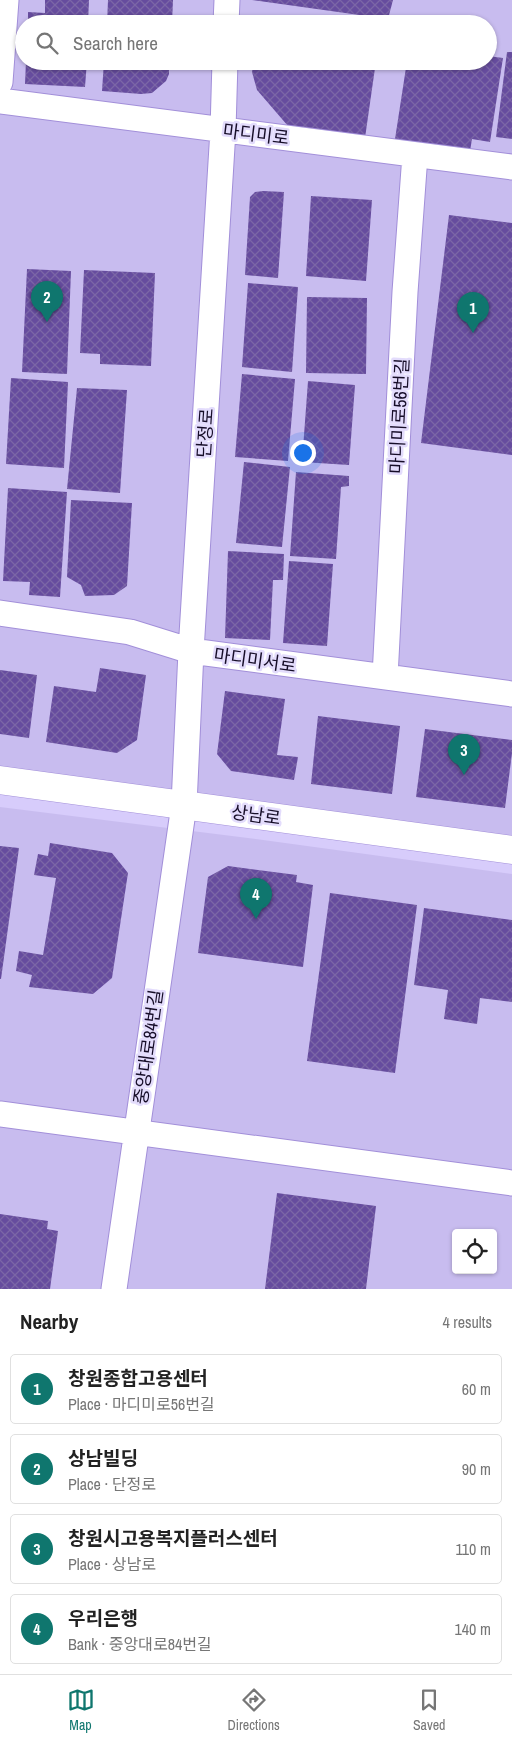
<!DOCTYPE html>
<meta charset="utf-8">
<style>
:root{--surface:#fff;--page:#f2f2f2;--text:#222;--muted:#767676;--line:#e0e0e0;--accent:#0f766e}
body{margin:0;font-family:"Archivo Narrow","Noto Sans KR",sans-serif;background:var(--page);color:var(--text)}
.controls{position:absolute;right:15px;bottom:15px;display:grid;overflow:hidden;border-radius:5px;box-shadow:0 1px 4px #0004}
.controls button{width:45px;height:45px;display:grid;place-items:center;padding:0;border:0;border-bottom:1px solid var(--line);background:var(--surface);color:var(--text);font:25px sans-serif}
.you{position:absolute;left:302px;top:452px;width:18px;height:18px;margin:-12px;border:4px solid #fff;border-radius:50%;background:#1a73e8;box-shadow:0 0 0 8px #1a73e833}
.badge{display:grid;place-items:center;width:32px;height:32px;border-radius:50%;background:var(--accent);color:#fff;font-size:16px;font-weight:700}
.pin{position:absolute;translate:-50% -41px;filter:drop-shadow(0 1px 2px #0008)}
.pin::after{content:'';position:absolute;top:26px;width:18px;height:15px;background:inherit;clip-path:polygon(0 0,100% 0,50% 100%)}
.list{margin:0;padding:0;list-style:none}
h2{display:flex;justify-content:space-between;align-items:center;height:65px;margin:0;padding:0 20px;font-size:21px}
h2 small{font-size:16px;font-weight:400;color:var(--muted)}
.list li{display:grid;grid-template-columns:32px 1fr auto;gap:15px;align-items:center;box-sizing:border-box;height:70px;margin:0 10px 10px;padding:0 10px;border:1px solid var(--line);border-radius:5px}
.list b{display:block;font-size:19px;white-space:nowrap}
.list p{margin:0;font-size:16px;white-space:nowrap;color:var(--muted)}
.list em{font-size:16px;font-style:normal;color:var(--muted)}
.icon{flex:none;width:28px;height:28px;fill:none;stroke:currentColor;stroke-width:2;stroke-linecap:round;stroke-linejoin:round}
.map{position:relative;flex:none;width:512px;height:1289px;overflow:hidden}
.search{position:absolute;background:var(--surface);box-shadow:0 1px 4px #0004;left:15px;right:15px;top:15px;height:55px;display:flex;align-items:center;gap:12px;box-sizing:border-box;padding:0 18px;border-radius:28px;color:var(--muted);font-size:19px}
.sheet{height:385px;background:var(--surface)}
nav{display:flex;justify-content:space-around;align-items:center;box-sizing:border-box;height:70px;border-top:1px solid var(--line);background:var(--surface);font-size:14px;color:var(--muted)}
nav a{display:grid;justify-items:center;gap:2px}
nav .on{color:var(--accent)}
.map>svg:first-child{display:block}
</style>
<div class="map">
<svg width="512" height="1289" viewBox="0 0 512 1289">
<defs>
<pattern id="building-cross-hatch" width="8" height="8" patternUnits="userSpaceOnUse" patternTransform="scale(1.25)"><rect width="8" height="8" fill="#664c9e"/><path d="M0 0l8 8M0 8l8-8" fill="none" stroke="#7b66a6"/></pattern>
</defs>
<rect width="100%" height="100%" fill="#d7ccfb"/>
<path fill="#c8bcef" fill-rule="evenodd" d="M0 0H512V846L0 773ZM24 24H488V61H24Z
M0 807 248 838 512 874V1289H0ZM456 1233H493V1270H456Z"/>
<path fill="url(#building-cross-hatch)" d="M45 0H89L88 24H28V12L45 13Z
M108 0H173L172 24H107Z
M252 0H393L388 19Z
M507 52H512V139L496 137Z
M488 56 503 58 490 142 472 139 470 151 395 139 407 61H488Z
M26 61H87L85 87 25 84Z
M104 61H169V74L166 81 152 93 141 94 102 91Z
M254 61H376L365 138 288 126 257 90 252 72Z
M263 191 284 192 278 278 245 275 250 197 255 192Z
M311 196 372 200 366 281 306 276Z
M449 215 512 223V455L421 443Z
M27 269 71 271 67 374 22 372Z
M84 270 155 273 151 366 100 364V354L80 353Z
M248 283 298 287 292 372 242 367Z
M307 297 367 298 366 374 306 373Z
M242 374 295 379 288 461 235 457Z
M11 378 68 382 64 468 6 464Z
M308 381 355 385 349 465 302 462Z
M77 388 127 390 120 493 67 489Z
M244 462 290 467 282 547 236 543Z
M296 472 349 476V486L341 487 336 559 290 556Z
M8 488 67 492 60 597 29 595 30 582 3 581Z
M71 500 132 503 127 586 114 595 85 596 81 585 67 577Z
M228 551 284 554 283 580H273L270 640 225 638Z
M289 561 333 564 327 646 283 643Z
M100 668 146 675 137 740 117 753 46 742 54 686 96 692Z
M0 670 37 675 29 738 0 734Z
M225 691 285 699 277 755 298 757 294 780 231 771 217 754Z
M318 716 400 726 392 794 311 784Z
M425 729 512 740V753L505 808 416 797Z
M50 843 112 853 128 873 112 978 93 994 29 987 32 975 16 971 19 951 43 955 56 878 34 875 38 854 48 856Z
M0 846 19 848 1 979H0Z
M228 866 297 875 296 882 313 885 303 967 198 953 208 877Z
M330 893 417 905 395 1073 307 1061Z
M424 908 512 920V1002L480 998 477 1024 444 1019 448 990 414 985Z
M277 1193 376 1206 366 1289H265Z
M0 1214 48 1221 47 1229 58 1231 50 1289H0Z"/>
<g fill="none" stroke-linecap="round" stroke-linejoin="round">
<defs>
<path id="minor" d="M226 24 227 0
M0 82 6 0
M0 101 512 167
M0 613 130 632 191 651 512 694
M385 677 405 292 415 155
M0 1114 512 1183
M114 1289 184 805 191 651 223 130 225 61"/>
<path id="major" d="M0 780 512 850"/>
</defs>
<use href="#minor" stroke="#a28fd9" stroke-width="27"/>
<use href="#major" stroke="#a28fd9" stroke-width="29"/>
<use href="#minor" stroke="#fff" stroke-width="25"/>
<use href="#major" stroke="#fff" stroke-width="28"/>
</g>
<g text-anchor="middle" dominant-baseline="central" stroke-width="5" stroke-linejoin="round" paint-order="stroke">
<g font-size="18" fill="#160d28" stroke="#e3dcfc">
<text transform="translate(256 134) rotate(7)">마디미로</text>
<text transform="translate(399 416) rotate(-87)">마디미로56번길</text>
<text transform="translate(205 433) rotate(-86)">단정로</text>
<text transform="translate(255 660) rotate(8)">마디미서로</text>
<text transform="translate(256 815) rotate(8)">상남로</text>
<text transform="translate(148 1047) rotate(-82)">중앙대로84번길</text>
</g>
</g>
</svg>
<div class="controls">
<button><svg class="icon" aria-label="locate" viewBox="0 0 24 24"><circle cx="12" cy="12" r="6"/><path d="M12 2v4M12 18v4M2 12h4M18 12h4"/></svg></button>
</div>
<div class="you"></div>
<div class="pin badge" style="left:473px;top:333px">1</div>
<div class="pin badge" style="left:47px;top:322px">2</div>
<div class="pin badge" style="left:464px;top:775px">3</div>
<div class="pin badge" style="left:256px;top:919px">4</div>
<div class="search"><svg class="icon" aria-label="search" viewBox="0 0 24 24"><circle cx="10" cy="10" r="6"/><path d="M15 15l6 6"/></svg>Search here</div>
</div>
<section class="sheet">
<h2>Nearby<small>4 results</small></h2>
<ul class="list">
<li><span class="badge">1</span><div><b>창원종합고용센터</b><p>Place · 마디미로56번길</p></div><em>60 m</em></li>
<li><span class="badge">2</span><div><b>상남빌딩</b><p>Place · 단정로</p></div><em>90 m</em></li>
<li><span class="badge">3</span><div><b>창원시고용복지플러스센터</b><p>Place · 상남로</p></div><em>110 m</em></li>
<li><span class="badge">4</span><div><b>우리은행</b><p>Bank · 중앙대로84번길</p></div><em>140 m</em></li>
</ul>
</section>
<nav>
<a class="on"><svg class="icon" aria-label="map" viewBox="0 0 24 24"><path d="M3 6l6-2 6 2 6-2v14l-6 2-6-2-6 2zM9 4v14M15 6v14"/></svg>Map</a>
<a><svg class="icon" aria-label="directions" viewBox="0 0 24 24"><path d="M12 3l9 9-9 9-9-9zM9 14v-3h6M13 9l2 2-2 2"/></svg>Directions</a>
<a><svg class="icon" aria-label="saved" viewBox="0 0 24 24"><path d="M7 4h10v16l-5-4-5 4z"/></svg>Saved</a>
</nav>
